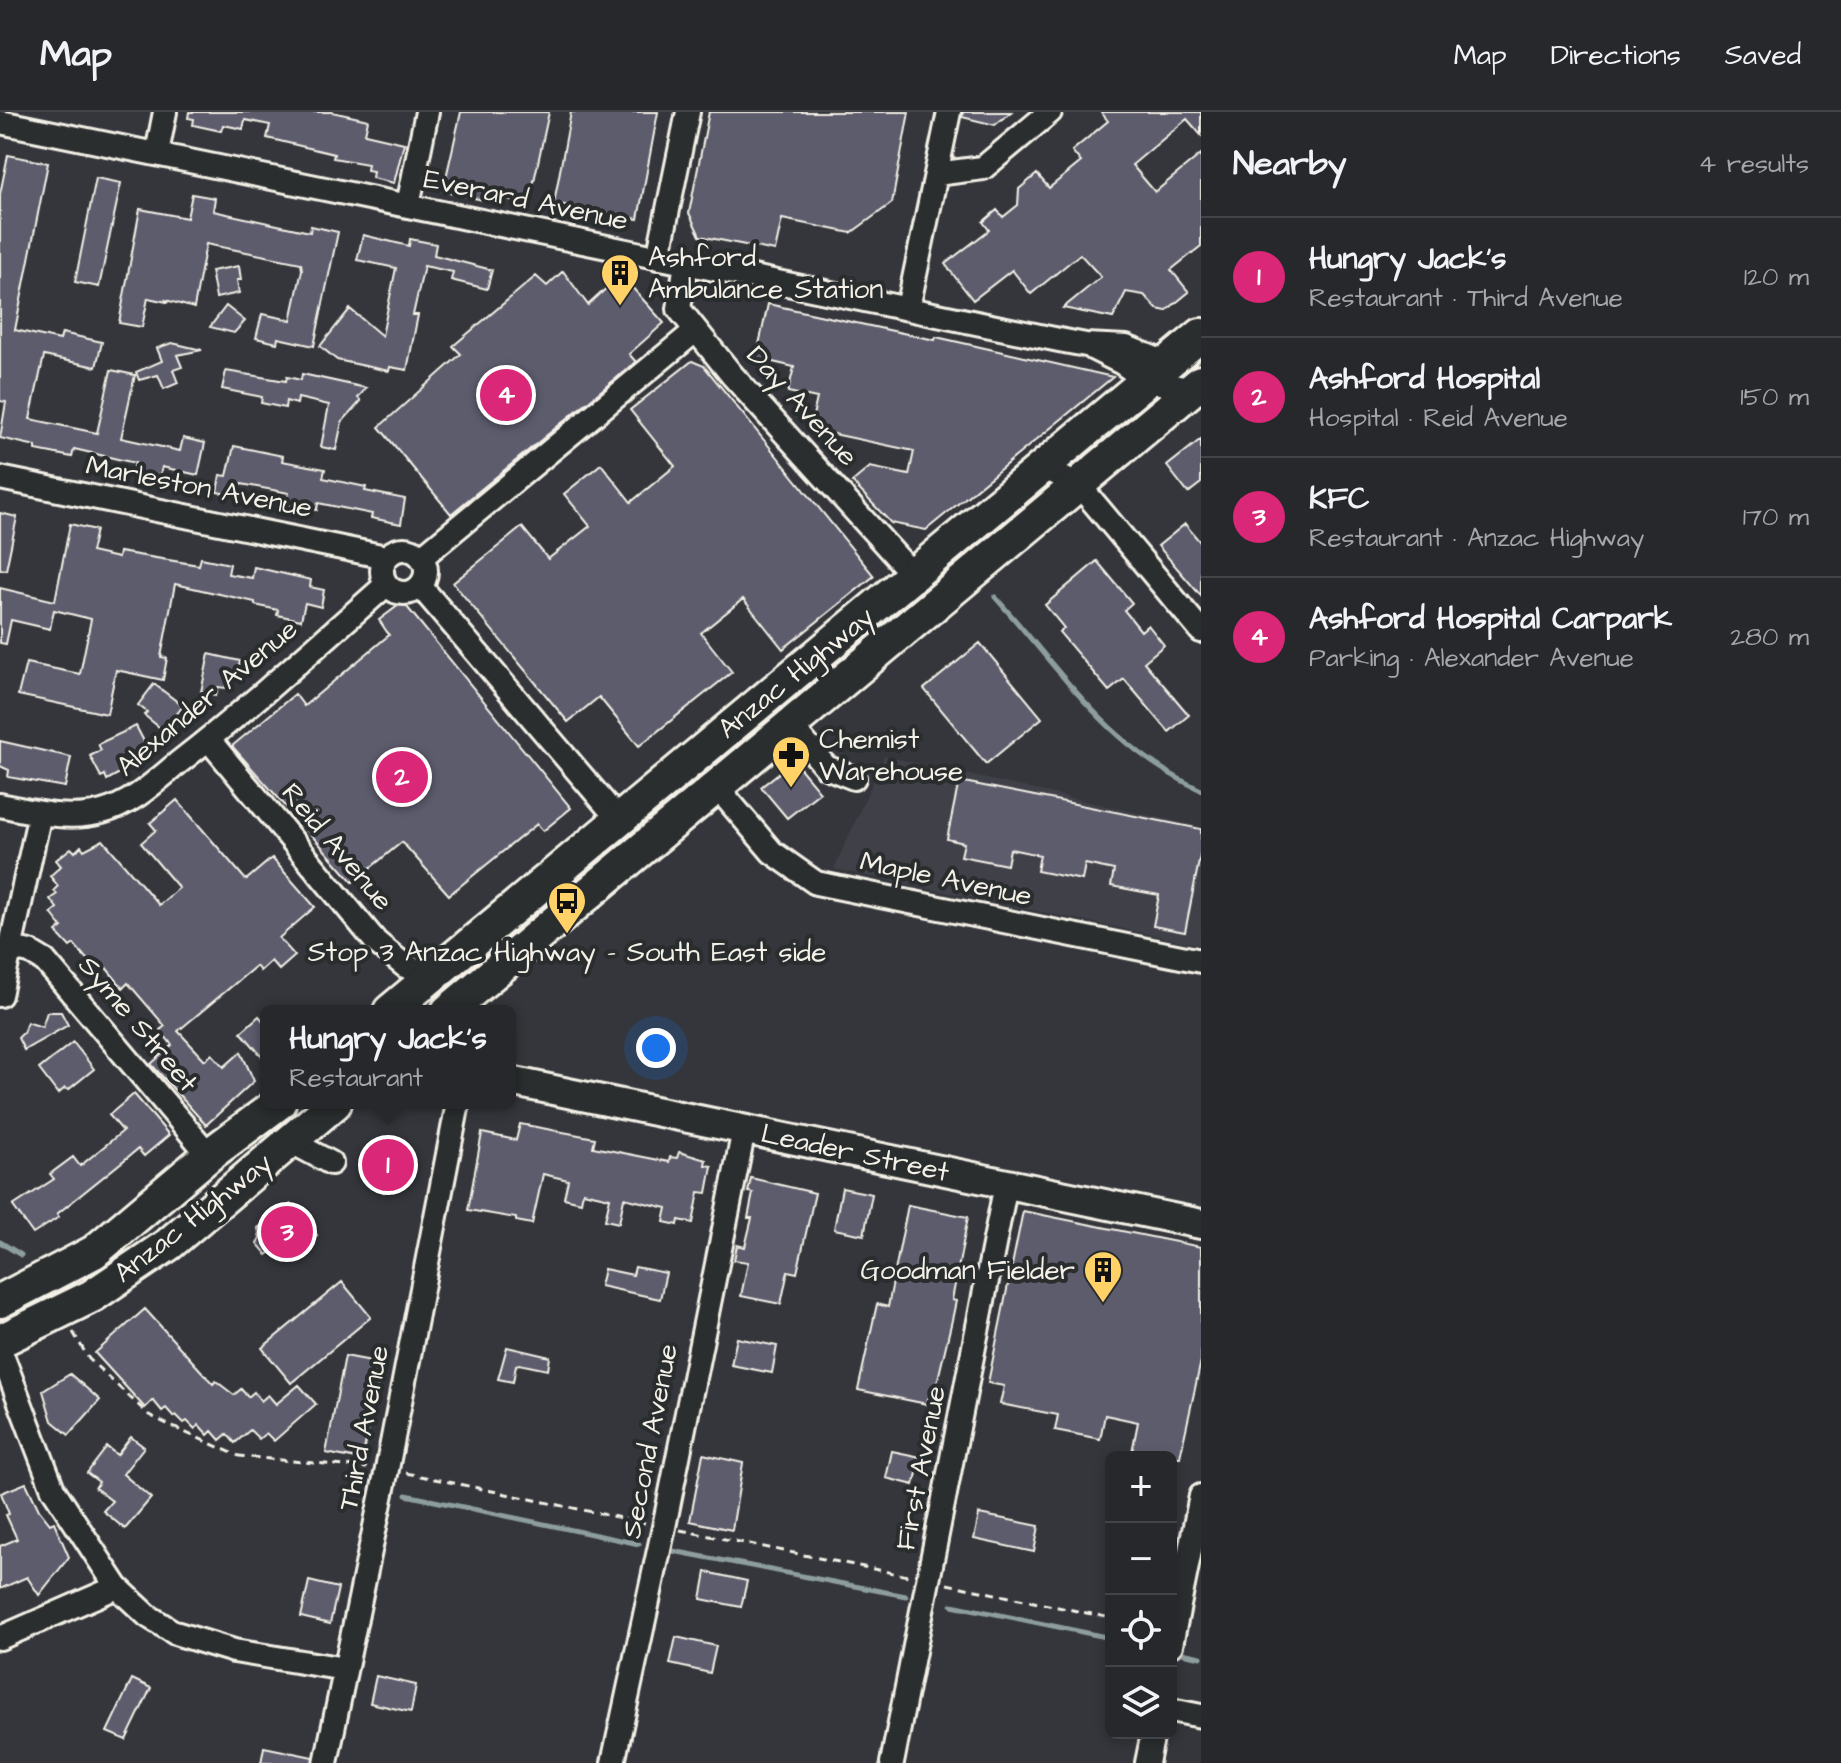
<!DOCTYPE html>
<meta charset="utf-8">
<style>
:root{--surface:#27282c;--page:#333438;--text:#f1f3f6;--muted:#a4a6a9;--line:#434448;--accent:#db2777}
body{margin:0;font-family:"Architects Daughter",sans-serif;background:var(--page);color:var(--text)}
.controls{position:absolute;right:24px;bottom:24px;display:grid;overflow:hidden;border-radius:12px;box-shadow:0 4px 12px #0003}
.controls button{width:72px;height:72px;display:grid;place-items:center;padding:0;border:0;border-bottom:2px solid var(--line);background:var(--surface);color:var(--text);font:40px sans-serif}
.you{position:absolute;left:656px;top:936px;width:28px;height:28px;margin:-20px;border:6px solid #fff;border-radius:50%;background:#1a73e8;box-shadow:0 0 0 12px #1a73e833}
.badge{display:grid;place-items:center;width:52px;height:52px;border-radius:50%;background:var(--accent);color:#fff;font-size:26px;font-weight:700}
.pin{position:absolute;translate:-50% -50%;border:4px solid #fff;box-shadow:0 2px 8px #0006}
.popup{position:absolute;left:260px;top:893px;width:256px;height:104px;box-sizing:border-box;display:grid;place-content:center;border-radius:12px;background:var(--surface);filter:drop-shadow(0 2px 6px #0005);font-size:26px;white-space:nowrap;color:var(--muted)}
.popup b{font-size:30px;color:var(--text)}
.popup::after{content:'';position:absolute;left:50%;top:100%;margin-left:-16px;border:16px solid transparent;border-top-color:var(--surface)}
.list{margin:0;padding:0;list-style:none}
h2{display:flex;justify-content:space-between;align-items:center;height:104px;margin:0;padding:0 32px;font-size:34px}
h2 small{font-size:26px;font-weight:400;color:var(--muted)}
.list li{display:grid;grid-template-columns:52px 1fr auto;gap:24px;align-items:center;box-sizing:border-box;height:120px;padding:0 32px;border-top:2px solid var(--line)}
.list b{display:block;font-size:30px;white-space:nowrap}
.list p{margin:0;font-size:26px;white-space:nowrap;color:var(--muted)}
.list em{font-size:26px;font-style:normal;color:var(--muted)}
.icon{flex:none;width:44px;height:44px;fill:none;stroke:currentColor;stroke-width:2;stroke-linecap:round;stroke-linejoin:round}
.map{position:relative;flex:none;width:1201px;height:1651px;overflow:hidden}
header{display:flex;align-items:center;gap:48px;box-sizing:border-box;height:112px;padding:0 40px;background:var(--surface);border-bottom:2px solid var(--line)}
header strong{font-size:38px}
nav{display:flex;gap:44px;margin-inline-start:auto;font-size:28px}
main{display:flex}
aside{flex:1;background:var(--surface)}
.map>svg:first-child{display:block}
</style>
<header>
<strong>Map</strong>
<nav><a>Map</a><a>Directions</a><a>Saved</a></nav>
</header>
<main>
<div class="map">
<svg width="1201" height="1651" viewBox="0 0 1201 1651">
<rect width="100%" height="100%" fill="#34363b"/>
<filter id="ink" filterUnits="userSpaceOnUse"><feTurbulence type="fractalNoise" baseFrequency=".0125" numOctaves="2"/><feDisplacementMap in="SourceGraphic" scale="16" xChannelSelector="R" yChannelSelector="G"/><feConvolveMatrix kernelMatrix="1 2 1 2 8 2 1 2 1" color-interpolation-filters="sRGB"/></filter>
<g filter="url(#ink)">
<path fill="#40414a" d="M884 644 1201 715V833L834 757Z"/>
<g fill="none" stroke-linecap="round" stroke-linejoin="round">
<path stroke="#8e9e9e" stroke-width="5" d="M995 485C1061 558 1108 636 1201 678
M0 1130 21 1143
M406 1383 639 1432
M673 1439 906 1484
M952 1493 1111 1526
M1177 1540 1201 1545"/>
</g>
<path fill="#5d5b6d" stroke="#f4f1e8" stroke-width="2" d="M189 0H332L368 8 365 22 404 31 394 71 372 66 373 59 367 58 368 52 333 46 334 42 267 26 270 13 245 8 243 17 223 13 221 19 193 13 194 7 188 6Z
M461 0H549L529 92 493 84 492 90 443 79Z
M571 0H658L638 107 554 91Z
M709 0H909L892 91 851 121 782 107 775 139 700 124 689 101Z
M963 0H1011L995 13 962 5Z
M1101 0H1201V23L1187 7 1132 53 1155 80 1201 42V134L1171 158 1189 180 1166 199 1157 197 1144 183 1126 180 1113 206 1063 196 1101 165 1080 142 1031 182 1012 158 973 188 945 152 989 118 983 110 997 98 1003 105 1018 93 1019 77 1037 62 1049 76 1081 50 1072 39 1108 9Z
M8 43 48 51 15 218 60 228 62 221 102 230 96 255 44 244 30 307 97 321 111 258 135 263 121 326 180 339 183 326 205 331 198 363 162 355 160 364 133 358 135 351 74 337 72 345 36 338V334L0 326 6 290 0 289V82Z
M96 66 121 71 99 175 75 170Z
M192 82 215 86 213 99 310 120 311 114 338 120 314 234 278 226 277 231 256 226 262 202 291 208 302 158 301 151 206 132 194 196 166 188 167 190 148 186 142 215 119 211 140 97 187 106Z
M363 123 409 134 410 127 436 132 434 143 492 158 487 177 451 168 453 160 424 154 413 203H418L407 258 390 255 389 259 337 248 320 234 350 197 382 224 396 156 357 148Z
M239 154 241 168H237L239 181 216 186 211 159Z
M563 159 588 193 621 163 664 211 629 242 636 250 451 402 379 315 461 242 453 234 536 164 547 174Z
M768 192 935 228 936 225 1113 265 926 418 891 411 852 370 870 355 909 363 914 339 810 317 817 286 788 280 794 255 756 246Z
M226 194 245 209 234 221 210 215Z
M172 231 202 238 177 243 182 255 173 258 178 271 164 277 158 263 139 268 136 260 162 249 157 236Z
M692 249 704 254 874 464 783 537 743 487 701 521 732 560 639 634 599 585 568 610 453 471 522 415 548 447 590 414 564 382 601 352 631 390 675 354 630 298Z
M226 259 286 269 287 265 301 268 302 262 366 276 358 286 361 289 342 310 336 338 321 335 329 293 298 286 297 292 286 289 285 296 261 291 262 285 222 277Z
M1201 327V371L1188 381 1167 354Z
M234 334 283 344 282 349 325 357 323 366 366 375 365 379 405 387 401 412 371 406 372 402 318 391 317 398 286 392 289 381 236 371 233 383 217 380 220 363 227 364Z
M0 401 17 405 6 458 0 457Z
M70 412 96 418 91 440 118 446 119 440 199 453 201 446 230 452 228 462 252 466 254 455 311 468 310 475 324 478 321 495 305 491 301 508 277 503 278 498 255 493V490L175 472 161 545 167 546 163 568 116 558 107 602 18 583 26 551 80 562 91 507 54 498 50 517 11 508 6 532 0 531V476L55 489Z
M1185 412 1201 431V484L1158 434Z
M1097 449 1132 491 1124 498 1141 519 1148 513 1164 533 1144 550 1189 603 1169 620 1124 567 1109 579 1059 520 1064 516 1045 493Z
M403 490 571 696 543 719 537 712 449 783 402 730 353 770 232 634 295 582 304 594 389 523 379 508Z
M980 531 1042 606 986 652 924 577Z
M209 542 240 549 237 563 230 562 226 576 218 575 216 583 201 580Z
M154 572 183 594 176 603 182 607 169 623 144 603 147 600 138 593Z
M136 614 149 639 143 642 145 647 107 668 105 663 101 665 90 644 101 638 98 632Z
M0 629 71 645 65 675 8 665 9 658 0 654Z
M794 649 820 680 787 706 761 675Z
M959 669 1201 717V739L1185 820 1153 814 1159 783 1111 774 1114 758 1085 752 1082 768 1037 759 1040 743 1010 737 1007 753 961 744 964 731 947 727Z
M177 688 246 768 272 746 315 795 279 826 295 844 279 858 271 849 260 859 256 854 178 919 205 948 212 942 224 955 241 940 254 969 206 1013 151 952 172 933 160 918 165 914 128 871 123 876 103 852 96 858 74 832 70 835 56 820 62 815 51 801 57 796 50 787 57 782 54 778 58 774 50 764 61 754 56 748 71 736 75 740 81 734 84 738 103 728 159 793 179 776 141 731 156 718 150 711Z
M47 900H61L68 913 24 938 18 926 23 921 27 910 42 915Z
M259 904 266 912V949L241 920Z
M73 930 94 957 68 978 65 976 58 982 39 957Z
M134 982 169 1023 144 1044 138 1037 57 1102 59 1105 33 1122 13 1094 54 1067 50 1062 73 1045 80 1054 123 1019 109 1003Z
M520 1012 595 1026 593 1035 669 1050 670 1045 677 1046 679 1040 706 1048 705 1053 712 1054 707 1081 699 1080 693 1111 679 1108 678 1113 664 1110 667 1096 624 1086 619 1111 605 1108 610 1086 583 1080 581 1090 564 1086 568 1068 543 1062 532 1112 516 1109V1106L468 1098 482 1021 516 1028Z
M391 1025 415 1056 384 1080 360 1050Z
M751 1066 815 1081 797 1161 788 1159 781 1192 741 1184 748 1150 734 1148 737 1133 745 1135 752 1106H748L753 1081 748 1080Z
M842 1076 872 1082 864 1123 834 1117Z
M291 1092 317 1123 284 1150 274 1138 267 1143 257 1131 260 1126 258 1116Z
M908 1093 968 1105 952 1188 956 1189 952 1208 933 1288 928 1287 927 1292 858 1278 877 1192 888 1195Z
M1023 1099 1201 1135V1249L1180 1345H1131L1138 1310 1105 1303 1100 1327 1055 1318 1058 1303 1000 1292 1004 1274 988 1271Z
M635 1155 666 1161 660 1187 600 1174 604 1157 633 1163Z
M342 1170 371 1205 291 1271 262 1236Z
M145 1197 213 1272 216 1269 234 1283 241 1277 248 1285 254 1280 261 1289 268 1283 276 1292 299 1273 316 1292 274 1329 266 1321 259 1327 250 1318 235 1331 227 1322 220 1328 212 1319 208 1323 199 1313 195 1317 187 1309 184 1311 176 1303 174 1305 166 1296 162 1299 153 1288 145 1296 95 1241Z
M737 1226 777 1234 772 1261 731 1253Z
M507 1235 550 1245 548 1258 519 1252 516 1253 513 1270 498 1267Z
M345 1244 382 1251 362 1348 326 1341Z
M70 1262 100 1288 69 1323 52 1309 43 1279Z
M131 1325 144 1335 123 1362 151 1386 125 1417 103 1399 112 1389 95 1376 99 1370 87 1361 107 1335 117 1343Z
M892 1339 921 1345 914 1373 886 1366Z
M703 1342 743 1351 732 1418 690 1409Z
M26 1371 39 1398 50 1412 54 1410 69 1445 39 1483 27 1465 0 1477V1434L17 1427 6 1403 9 1402 1 1381Z
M979 1402 1039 1414 1034 1440 974 1427Z
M706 1460 747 1469 741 1495 701 1487Z
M309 1469 338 1476 330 1512 301 1505Z
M676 1525 716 1534 710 1561 670 1552Z
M376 1564 416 1573 411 1600 370 1591Z
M132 1567 151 1576 126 1628 107 1620Z
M264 1635 313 1645 312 1651H261Z"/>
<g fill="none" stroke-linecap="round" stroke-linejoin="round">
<defs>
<path id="minor" d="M0 10 1059 228 1086 233 1126 235 1166 251
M157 41 165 0
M936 62 983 56 1050 0
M408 93 427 0
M658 146 688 0
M686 151 679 197 732 263 914 464
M908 196 949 0
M1094 237 1122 251 1146 268 1192 278
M1043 355 1079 373 1201 519
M0 366 386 445
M382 459a22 22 0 1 1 44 0a22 22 0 1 1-44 0Z
M422 445 695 219
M421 475 619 708
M790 613 826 655 854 666
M209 628 376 830 405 854 432 863
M717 675 772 740 816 771 1201 849
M0 693C33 700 69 709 102 700 132 692 155 670 178 651 250 595 318 533 386 473
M10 836 30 840 45 849 209 1043
M0 883 40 701
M290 1029 331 1051
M0 1238 53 1377 117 1475 148 1504 175 1521 234 1539 345 1557
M0 1526 117 1475
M1171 1533 1201 1384
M1171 1598 1201 1604
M326 1651 387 1357 458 991
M613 1651 664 1415 744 1018
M892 1651 1006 1072
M1147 1651 1153 1621"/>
<path id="major" d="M510 969 1201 1112"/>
<path id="highway" d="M390 899 1201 223
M448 899 1201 270
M0 1189 94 1140 209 1043 279 991
M0 1229 92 1184 169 1132 335 991"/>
</defs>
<use href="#minor" stroke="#f4f1e8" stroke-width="28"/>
<use href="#major" stroke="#f4f1e8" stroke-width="34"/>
<use href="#highway" stroke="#f4f1e8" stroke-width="38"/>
<path stroke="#f4f1e8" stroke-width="3" stroke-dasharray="8 6" stroke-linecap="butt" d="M73 1220 89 1247 149 1303 175 1316 239 1344 367 1356
M406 1361 645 1411
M680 1418 908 1464
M947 1472 1111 1506"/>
<use href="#minor" stroke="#2a2d2e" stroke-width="22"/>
<use href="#major" stroke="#2a2d2e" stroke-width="28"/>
<use href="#highway" stroke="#2a2d2e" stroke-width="32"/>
</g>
</g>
<defs>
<symbol id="building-pin" viewBox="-11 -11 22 30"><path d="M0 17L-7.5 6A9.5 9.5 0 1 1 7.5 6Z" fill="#ffd166" stroke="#2a2d2e"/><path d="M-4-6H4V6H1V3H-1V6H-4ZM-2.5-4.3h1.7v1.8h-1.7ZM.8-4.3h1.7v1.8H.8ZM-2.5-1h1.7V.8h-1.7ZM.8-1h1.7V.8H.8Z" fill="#111"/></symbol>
<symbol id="pharmacy-pin" viewBox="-11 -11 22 30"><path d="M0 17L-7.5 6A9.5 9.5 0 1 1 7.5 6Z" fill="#ffd166" stroke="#2a2d2e"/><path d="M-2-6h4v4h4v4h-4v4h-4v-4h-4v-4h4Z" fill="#111"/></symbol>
<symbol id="bus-pin" viewBox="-11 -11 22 30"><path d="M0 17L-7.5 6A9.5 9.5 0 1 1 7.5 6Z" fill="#ffd166" stroke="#2a2d2e"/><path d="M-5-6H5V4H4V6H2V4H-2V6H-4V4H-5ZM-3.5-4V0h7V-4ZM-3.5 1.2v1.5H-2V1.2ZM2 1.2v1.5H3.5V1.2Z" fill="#111"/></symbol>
</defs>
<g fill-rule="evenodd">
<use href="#building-pin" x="598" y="139" width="44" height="60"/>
<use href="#pharmacy-pin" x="769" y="621" width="44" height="60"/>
<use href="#bus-pin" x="545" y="767" width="44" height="60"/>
<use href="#building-pin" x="1081" y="1136" width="44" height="60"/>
</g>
<g text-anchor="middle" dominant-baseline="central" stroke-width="8" stroke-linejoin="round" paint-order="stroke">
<g font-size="28" fill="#f4f1e8" stroke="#2a2d2e">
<text transform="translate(526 88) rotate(12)">Everard Avenue</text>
<text transform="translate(802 294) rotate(48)">Day Avenue</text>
<text transform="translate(199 375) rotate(11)">Marleston Avenue</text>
<text transform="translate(796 561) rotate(-39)">Anzac Highway</text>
<text transform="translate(207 586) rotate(-40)">Alexander Avenue</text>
<text transform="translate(337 735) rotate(50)">Reid Avenue</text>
<text transform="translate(946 767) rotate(12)">Maple Avenue</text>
<text transform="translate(138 912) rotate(50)">Syme Street</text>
<text transform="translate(855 1041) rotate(12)">Leader Street</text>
<text transform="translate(193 1106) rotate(-38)">Anzac Highway</text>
<text transform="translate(364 1316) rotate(-79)">Third Avenue</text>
<text transform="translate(650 1329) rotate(-79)">Second Avenue</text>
<text transform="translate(921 1356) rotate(-79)">First Avenue</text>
</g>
<g font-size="28" fill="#f4f1e8" stroke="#2a2d2e" text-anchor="start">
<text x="648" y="145">Ashford<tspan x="648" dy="32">Ambulance Station</tspan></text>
<text x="819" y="627">Chemist<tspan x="819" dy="32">Warehouse</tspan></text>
<text x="567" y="840" text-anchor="middle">Stop 3 Anzac Highway - South East side</text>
<text x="1075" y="1158" text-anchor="end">Goodman Fielder</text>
</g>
</g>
</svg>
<div class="controls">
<button>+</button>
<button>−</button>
<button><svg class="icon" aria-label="locate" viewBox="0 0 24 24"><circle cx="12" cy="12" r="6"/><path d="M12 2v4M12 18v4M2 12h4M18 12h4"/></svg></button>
<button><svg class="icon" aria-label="layers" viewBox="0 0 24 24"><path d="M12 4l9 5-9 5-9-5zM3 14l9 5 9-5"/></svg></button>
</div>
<div class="you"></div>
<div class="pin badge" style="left:388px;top:1053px">1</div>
<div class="popup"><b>Hungry Jack's</b>Restaurant</div>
<div class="pin badge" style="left:402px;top:665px">2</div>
<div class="pin badge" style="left:287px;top:1120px">3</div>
<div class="pin badge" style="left:506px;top:283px">4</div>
</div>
<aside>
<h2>Nearby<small>4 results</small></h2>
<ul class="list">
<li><span class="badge">1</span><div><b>Hungry Jack's</b><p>Restaurant · Third Avenue</p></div><em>120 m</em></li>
<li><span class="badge">2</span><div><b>Ashford Hospital</b><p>Hospital · Reid Avenue</p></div><em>150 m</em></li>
<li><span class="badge">3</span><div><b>KFC</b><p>Restaurant · Anzac Highway</p></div><em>170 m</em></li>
<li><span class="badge">4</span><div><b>Ashford Hospital Carpark</b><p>Parking · Alexander Avenue</p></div><em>280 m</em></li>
</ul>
</aside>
</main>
